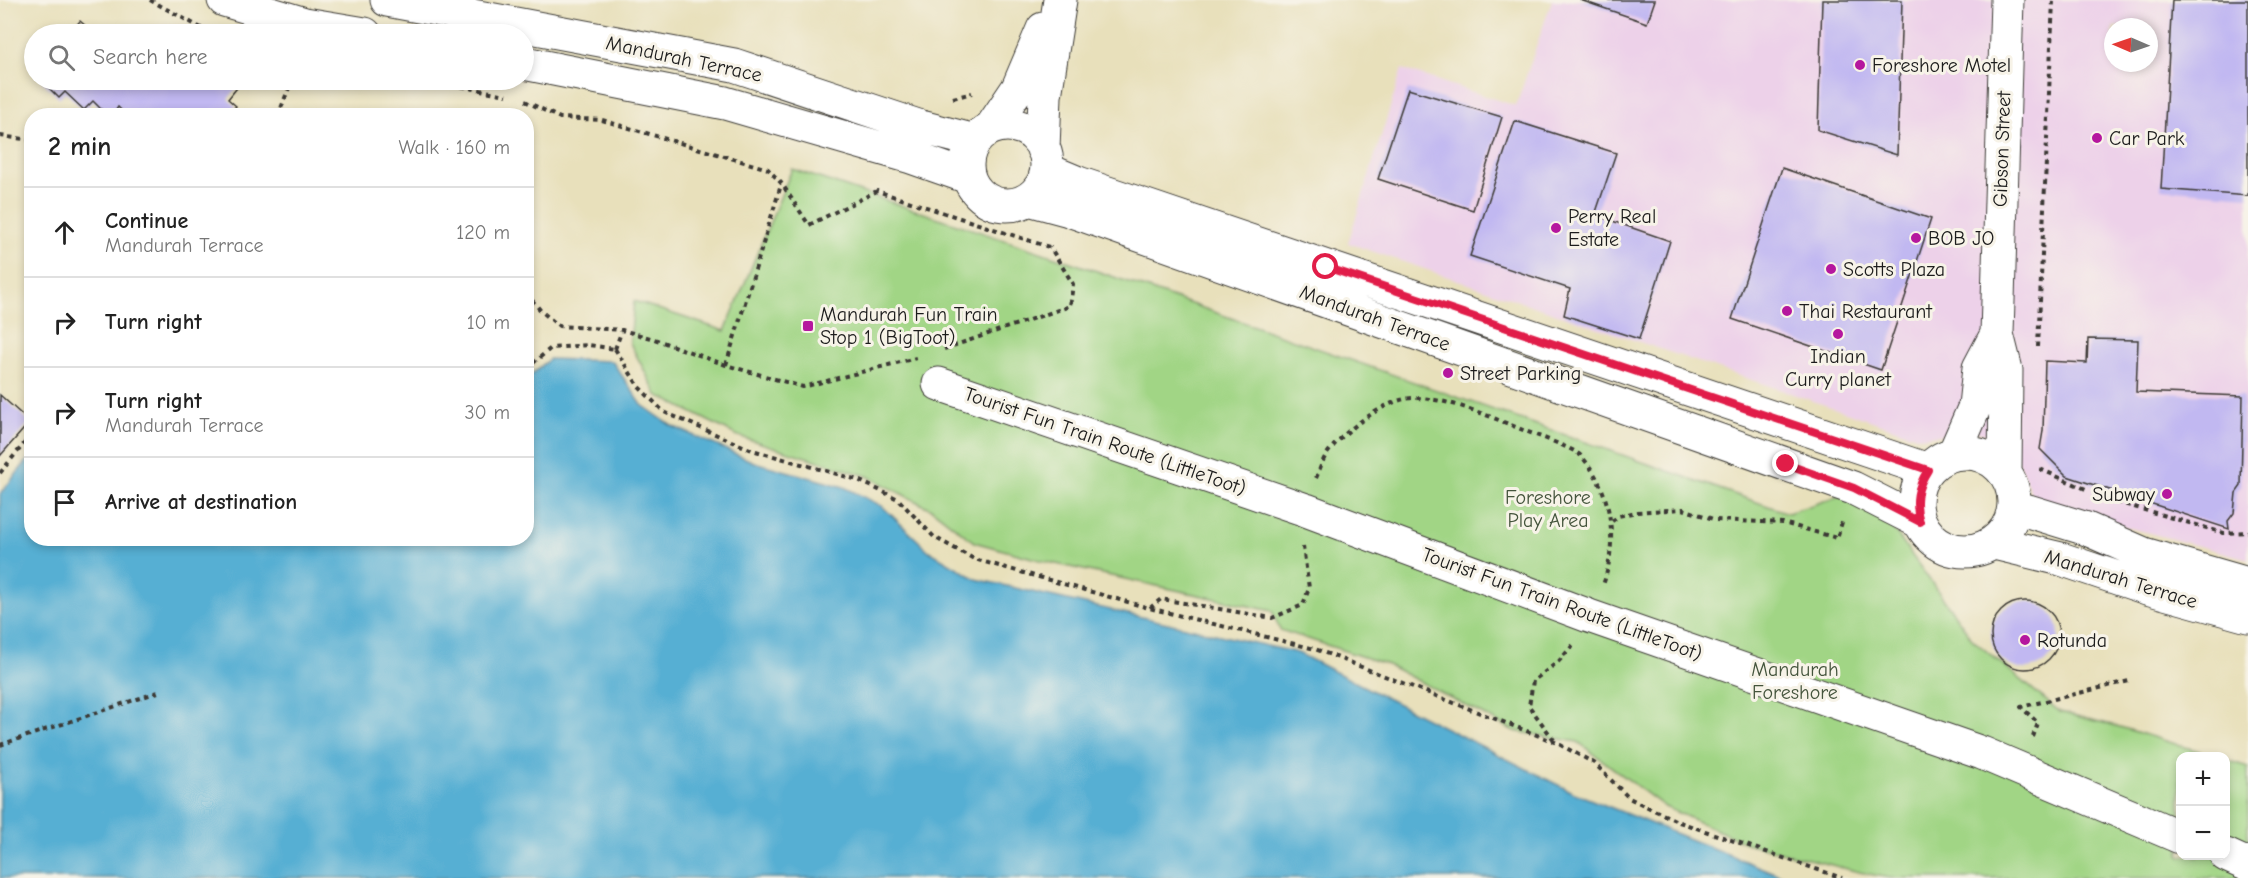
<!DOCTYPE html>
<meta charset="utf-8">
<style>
:root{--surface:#fff;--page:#f6f6f6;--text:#222;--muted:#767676;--line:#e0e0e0}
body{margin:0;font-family:"Comic Neue",sans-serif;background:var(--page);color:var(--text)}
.controls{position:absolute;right:18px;bottom:18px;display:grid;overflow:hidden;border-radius:12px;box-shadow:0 3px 9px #0003}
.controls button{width:54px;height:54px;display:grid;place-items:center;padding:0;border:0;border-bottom:2px solid var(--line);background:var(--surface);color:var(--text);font:30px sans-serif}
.compass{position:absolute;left:2104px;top:18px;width:54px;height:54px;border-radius:50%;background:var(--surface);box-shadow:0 3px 9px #0003;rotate:272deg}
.stop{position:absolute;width:18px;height:18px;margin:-14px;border:4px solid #e11d48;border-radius:50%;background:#fff}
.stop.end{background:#e11d48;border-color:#fff;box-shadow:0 2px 6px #0008}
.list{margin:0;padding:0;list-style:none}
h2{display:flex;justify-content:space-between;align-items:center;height:78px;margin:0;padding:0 24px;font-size:26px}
h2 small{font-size:20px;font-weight:400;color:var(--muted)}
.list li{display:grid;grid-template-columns:39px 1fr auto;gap:18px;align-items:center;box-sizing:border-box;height:90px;padding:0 24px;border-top:2px solid var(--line)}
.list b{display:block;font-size:22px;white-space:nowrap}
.list p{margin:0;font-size:20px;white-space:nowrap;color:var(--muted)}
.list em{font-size:20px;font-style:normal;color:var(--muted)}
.icon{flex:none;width:33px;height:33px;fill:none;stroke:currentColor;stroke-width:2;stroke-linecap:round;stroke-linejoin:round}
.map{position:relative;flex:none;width:2248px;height:878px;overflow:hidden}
.search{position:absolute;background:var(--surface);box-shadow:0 3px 9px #0003;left:24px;top:24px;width:510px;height:66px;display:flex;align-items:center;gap:15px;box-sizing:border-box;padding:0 21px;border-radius:33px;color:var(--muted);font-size:22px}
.panel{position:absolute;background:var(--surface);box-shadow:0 3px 9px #0003;left:24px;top:108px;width:510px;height:438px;border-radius:24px}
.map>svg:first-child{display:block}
</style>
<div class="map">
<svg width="2248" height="878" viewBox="0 0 2248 878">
<rect width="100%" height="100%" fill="#f7f3e8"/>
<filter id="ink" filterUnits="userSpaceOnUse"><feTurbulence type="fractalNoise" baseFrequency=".0167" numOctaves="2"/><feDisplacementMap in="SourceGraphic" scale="12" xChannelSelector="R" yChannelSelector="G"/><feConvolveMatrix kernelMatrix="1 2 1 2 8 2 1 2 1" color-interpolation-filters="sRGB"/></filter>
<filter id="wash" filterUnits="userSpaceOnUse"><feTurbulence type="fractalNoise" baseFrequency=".008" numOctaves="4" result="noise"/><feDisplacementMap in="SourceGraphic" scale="24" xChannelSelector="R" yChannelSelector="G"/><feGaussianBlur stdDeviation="1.35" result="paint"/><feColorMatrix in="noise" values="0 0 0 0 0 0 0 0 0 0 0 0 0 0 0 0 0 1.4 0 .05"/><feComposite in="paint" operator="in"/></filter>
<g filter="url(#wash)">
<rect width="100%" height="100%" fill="#e8e0bb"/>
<path fill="#edd1e9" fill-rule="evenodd" d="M1552 0H2248V559L2035 503 2018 462 2001 440 1977 432 1919 437 1348 243 1402 69 1516 106ZM2113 27H2149V63H2113Z"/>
<path fill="#a1d585" stroke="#5e7850" stroke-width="1.5" d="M792 169 1091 269 1788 513 1842 495 1890 525 1973 640 2060 712 2120 727 2215 756H2180V856H2226V760L2248 767V878H1889L1859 872 1746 843 1665 807 1578 742 1514 731 1388 665 1280 630 1272 611 1047 562 974 542 933 510 867 476 738 436 657 395 630 343 634 301 725 331Z"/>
<path fill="#56afd3" stroke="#396678" stroke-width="1.5" d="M549 359 612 361 642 405 672 426 754 462 844 487 882 506 929 551 976 579 1298 653 1572 792 1787 878H0V494L31 456 32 538H526L527 379Z"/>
<g id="blocks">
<path fill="#c1b8f1" d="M1580 0H1655L1647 23Z
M1822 0H1902L1897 155 1818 130Z
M2172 0H2248V196L2161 189Z
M80 21 95 34H69Z
M41 80H235L240 84 228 99 236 106 227 116H127L118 107 112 116H108L93 101 84 110 65 92 59 98Z
M1408 89 1502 117 1473 210 1378 179Z
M1515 121 1616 153 1595 215 1670 241 1639 339 1564 315 1570 289 1470 256Z
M1782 168 1931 219 1881 370 1732 319Z
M2088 339 2138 340 2136 392 2243 396 2241 486 2236 493 2234 513 2228 521 2229 529 2067 476 2040 449 2043 431 2045 361 2087 363Z
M0 395 30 422 0 456Z
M1991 635a34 34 0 1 1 68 0a34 34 0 1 1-68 0Z"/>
</g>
</g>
<g filter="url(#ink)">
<use href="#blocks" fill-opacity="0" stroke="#3b3934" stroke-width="1.5"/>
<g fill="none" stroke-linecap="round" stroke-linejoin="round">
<defs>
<path id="minor" d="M224 0 305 24 365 34
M387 0 734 65 921 127 975 141
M524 63 725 103 911 157 968 177
M967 165a40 40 0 1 1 80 0a40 40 0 1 1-80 0Z
M991 128 1018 88 1043 29
M1043 149 1045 96 1060 0
M1047 170 1078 183 1928 470
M1029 199 1066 209 1853 488 1920 522
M939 384 1306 510 1589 616 1982 753 2180 837
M1916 502a49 49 0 1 1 98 0a49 49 0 1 1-98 0Z
M1954 454 1975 406 1979 368 1997 334
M2005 473 2006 370 1997 334 2007 0
M2015 507 2087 529 2144 554 2248 584
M1994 543 2061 559 2147 588 2248 616
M2226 855 2248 865"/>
</defs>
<use href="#minor" stroke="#3b3934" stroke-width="35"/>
<path stroke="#3b3934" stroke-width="4" stroke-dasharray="4.5 4.5" stroke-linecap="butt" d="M150 0 203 29
M426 80 507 95
M953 98 972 93
M525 101 560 118 602 120 768 169 782 184 809 225 877 191 1049 247
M278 116 292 80
M0 136 32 140
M526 293 541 311 559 326 622 330
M2038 347 2053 0
M615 349 622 330 654 339 726 365 803 387 916 358
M615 349 639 387 664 412 752 450 858 480 898 499 934 537 974 559 1149 608 1315 649 1555 742 1594 763 1629 798 1679 822 1842 878
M944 349 1070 306 1073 284 1050 247
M726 365 781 185
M526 369 551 348 589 345 615 349
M2040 469 2088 490
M0 473 32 434
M1316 478C1319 472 1321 464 1325 457 1338 435 1387 397 1414 398 1449 398 1491 417 1523 430 1535 435 1574 448 1581 456 1613 491 1618 542 1603 585
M2117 502 2224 533 2248 532
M1612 521 1619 516 1636 512 1683 509 1716 520 1783 523 1837 538 1842 522
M1150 608 1161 599 1272 618 1303 605 1309 588 1303 547
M2033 737 2038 723 2021 707 2129 681
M1554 740 1529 706 1533 681 1559 661 1573 645
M0 745 158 692"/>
<use href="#minor" stroke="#fff" stroke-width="33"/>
</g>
</g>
<g fill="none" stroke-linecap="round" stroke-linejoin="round" filter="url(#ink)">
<path stroke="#e11d48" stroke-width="8" d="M1326 267 1928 470C1917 487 1914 502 1920 522L1854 488 1786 464"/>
</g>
<g fill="#b5179e" stroke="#f7f3e8" stroke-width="2">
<circle cx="1860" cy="65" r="6"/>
<circle cx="2097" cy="138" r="6"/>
<circle cx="1556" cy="228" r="6"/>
<circle cx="1916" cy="238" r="6"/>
<circle cx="1831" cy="269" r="6"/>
<circle cx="1787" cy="311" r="6"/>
<rect x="802" y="320" width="12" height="12" rx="3"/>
<circle cx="1838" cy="334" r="6"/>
<circle cx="1448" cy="373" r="6"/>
<circle cx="2167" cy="494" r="6"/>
<circle cx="2025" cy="640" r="6"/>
</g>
<g text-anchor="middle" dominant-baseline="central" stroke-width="6" stroke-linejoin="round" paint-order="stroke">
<g font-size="20" fill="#1c1c1c" stroke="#f7f3e8">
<text transform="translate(684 59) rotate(12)">Mandurah Terrace</text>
<text transform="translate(2002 149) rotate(-88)">Gibson Street</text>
<text transform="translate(1375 318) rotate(20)">Mandurah Terrace</text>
<text transform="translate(1105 441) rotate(19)">Tourist Fun Train Route (LittleToot)</text>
<text transform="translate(2121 579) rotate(17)">Mandurah Terrace</text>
<text transform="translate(1562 604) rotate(20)">Tourist Fun Train Route (LittleToot)</text>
</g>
<g font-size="20" fill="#1c1c1c" stroke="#f7f3e8" text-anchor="start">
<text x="1872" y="65">Foreshore Motel</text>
<text x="2109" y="138">Car Park</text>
<text x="1568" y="216">Perry Real<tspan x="1568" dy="23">Estate</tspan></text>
<text x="1928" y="238">BOB JO</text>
<text x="1843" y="269">Scotts Plaza</text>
<text x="1799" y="311">Thai Restaurant</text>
<text x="820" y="314">Mandurah Fun Train<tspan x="820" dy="23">Stop 1 (BigToot)</tspan></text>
<text x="1838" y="356" text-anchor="middle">Indian<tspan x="1838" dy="23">Curry planet</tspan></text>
<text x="1460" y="373">Street Parking</text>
<text x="2155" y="494" text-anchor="end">Subway</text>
<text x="2037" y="640">Rotunda</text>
</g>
<g font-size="20" fill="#44543c" stroke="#f7f3e8">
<text x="1548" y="497">Foreshore<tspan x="1548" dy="23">Play Area</tspan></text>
<text x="1795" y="669">Mandurah<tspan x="1795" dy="23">Foreshore</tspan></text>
</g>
</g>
</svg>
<div class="controls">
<button>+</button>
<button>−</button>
</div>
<svg class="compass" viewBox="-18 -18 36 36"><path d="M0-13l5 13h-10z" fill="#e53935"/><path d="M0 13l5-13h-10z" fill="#767676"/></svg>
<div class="stop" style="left:1326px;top:267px"></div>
<div class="stop end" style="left:1786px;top:464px"></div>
<div class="search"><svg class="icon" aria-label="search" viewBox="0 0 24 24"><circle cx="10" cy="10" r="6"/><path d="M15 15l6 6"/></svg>Search here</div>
<section class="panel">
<h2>2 min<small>Walk · 160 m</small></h2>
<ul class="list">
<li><svg class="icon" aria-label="ahead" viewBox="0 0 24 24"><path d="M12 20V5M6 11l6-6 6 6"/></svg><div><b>Continue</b><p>Mandurah Terrace</p></div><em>120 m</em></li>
<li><svg class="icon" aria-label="right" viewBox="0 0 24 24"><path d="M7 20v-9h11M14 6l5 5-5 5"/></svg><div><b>Turn right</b></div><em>10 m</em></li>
<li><svg class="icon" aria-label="right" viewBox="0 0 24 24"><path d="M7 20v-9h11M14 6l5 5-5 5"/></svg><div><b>Turn right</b><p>Mandurah Terrace</p></div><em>30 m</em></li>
<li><svg class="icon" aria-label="arrive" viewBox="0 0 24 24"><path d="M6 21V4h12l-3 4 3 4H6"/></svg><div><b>Arrive at destination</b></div></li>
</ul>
</section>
</div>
